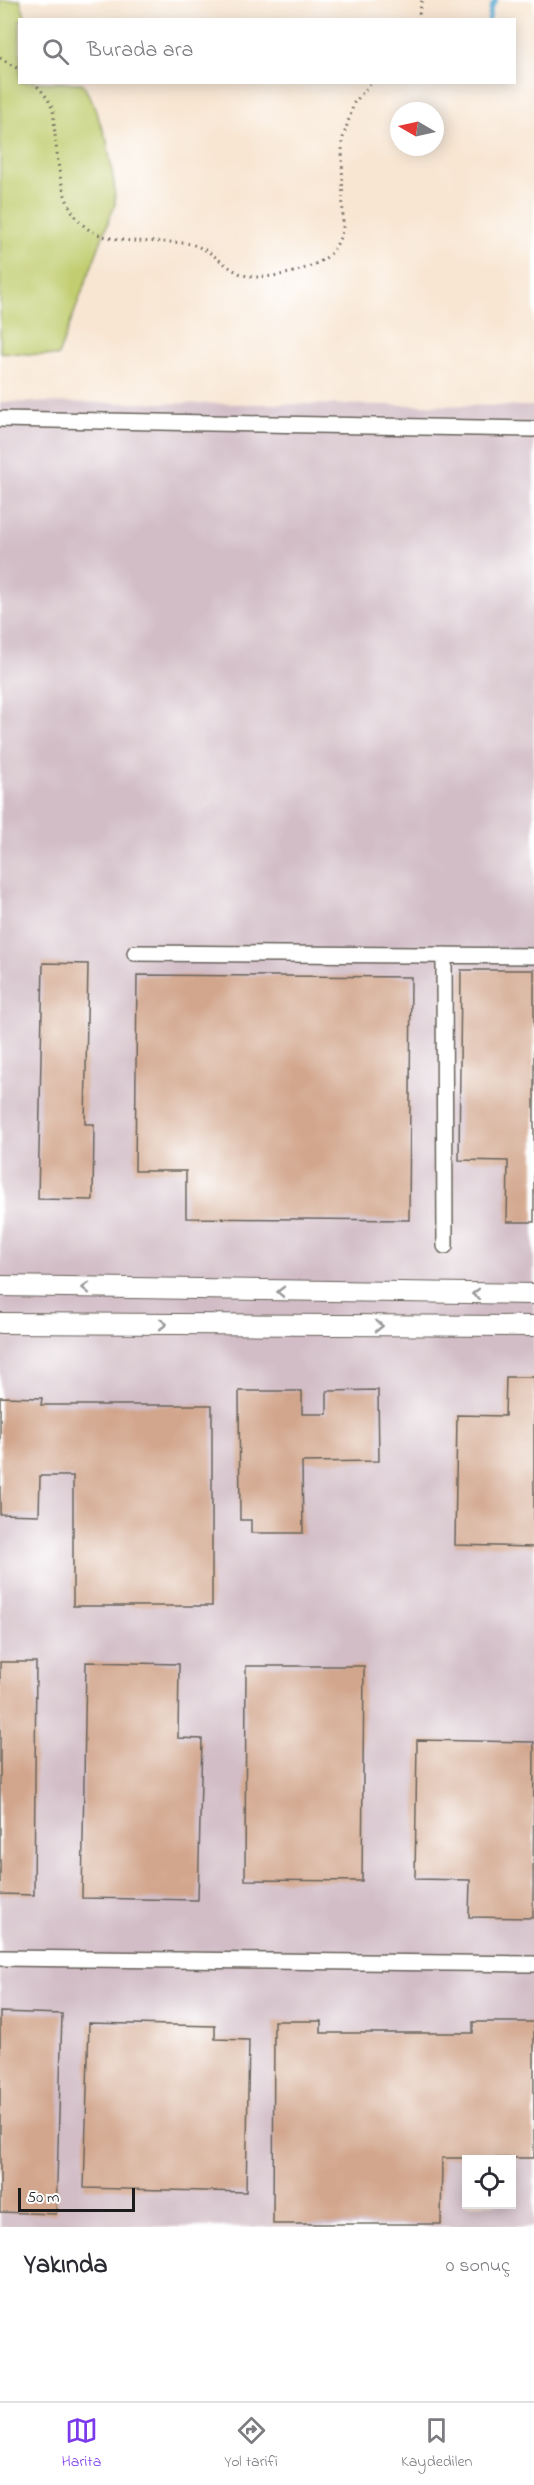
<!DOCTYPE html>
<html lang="tr">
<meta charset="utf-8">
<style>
:root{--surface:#fff;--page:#f7f7f7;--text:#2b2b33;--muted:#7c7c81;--line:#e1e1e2;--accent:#7c3aed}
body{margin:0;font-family:"Indie Flower",sans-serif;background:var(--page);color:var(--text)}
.controls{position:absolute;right:18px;bottom:18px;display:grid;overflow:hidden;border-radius:0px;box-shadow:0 3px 15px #0003}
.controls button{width:54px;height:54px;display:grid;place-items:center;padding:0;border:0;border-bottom:2px solid var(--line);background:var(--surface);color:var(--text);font:30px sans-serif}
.compass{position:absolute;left:390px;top:102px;width:54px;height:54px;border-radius:50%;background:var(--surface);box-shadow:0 3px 15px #0003;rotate:279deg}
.scale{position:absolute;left:18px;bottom:15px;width:117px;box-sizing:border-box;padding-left:6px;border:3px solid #1c1c1c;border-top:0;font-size:16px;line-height:21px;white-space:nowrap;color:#1c1c1c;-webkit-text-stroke:4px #fff;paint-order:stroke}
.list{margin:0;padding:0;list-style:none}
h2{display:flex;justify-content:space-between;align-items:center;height:78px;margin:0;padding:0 24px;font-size:26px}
h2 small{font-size:20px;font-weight:400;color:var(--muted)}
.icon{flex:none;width:33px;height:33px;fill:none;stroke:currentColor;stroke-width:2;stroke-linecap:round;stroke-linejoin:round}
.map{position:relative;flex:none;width:534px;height:2227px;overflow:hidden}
.search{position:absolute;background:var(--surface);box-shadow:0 3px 15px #0003;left:18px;right:18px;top:18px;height:66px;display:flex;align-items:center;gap:15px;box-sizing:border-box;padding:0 21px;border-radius:0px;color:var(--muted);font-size:22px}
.sheet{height:174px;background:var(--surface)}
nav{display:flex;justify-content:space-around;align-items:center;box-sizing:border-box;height:84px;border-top:2px solid var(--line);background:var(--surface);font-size:16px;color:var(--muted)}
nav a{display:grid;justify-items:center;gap:3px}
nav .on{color:var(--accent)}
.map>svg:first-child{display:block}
</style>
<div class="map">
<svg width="534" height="2227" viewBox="0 0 534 2227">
<rect width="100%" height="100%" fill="#fff"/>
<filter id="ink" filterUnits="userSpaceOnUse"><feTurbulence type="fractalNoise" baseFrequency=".0167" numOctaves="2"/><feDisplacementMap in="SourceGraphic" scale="12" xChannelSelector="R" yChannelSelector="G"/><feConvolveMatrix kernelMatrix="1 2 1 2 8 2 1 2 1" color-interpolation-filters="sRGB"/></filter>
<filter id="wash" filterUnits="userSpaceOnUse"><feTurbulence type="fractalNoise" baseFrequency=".008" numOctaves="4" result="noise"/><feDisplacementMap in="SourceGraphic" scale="24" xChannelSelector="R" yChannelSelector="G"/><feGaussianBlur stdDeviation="1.35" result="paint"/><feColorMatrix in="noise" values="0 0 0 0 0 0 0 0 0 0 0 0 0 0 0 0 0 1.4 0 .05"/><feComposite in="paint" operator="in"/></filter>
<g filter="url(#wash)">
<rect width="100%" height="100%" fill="#f8e6d3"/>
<path fill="#d2bdc6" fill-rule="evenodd" d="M0 402 534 406V2227H0ZM466 2160H512V2204H466Z"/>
<path fill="#c1cd6f" stroke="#6e7446" stroke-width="1.5" d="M0 0H20L26 19 20 20V82L82 83 92 101 107 141 114 183 115 204 58 356 0 352Z"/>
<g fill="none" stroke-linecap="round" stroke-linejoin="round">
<path stroke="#56abd2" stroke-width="4.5" d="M489 20 491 8 496 0"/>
</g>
<g id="blocks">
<path fill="#d2a68c" d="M43 963 88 964 85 1124H94L93 1200 38 1199Z
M461 970H534V1222H507L508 1161 459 1160Z
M137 975 411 977 409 1220 186 1218V1171H135Z
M506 1377H534V1547L455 1545 457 1415 505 1416Z
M378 1390 379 1461 302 1462 303 1533H251V1520H240L239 1391H302V1414H327V1391Z
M0 1397 42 1398 41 1405H212V1606H73V1476H40L39 1515 0 1514Z
M0 1662H36L34 1895 0 1894Z
M86 1662 179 1664 178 1738 202 1739 198 1900 82 1898Z
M246 1666H364L362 1881 245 1880Z
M417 1740 534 1742 533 1918 469 1917 470 1880 415 1879Z
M0 2012 62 2014 56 2214 0 2212Z
M274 2021H321V2033H473V2022H534V2158H442L441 2224H273Z
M89 2023 215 2026V2039L249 2040 246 2192 84 2188Z"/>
</g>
</g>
<g filter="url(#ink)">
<use href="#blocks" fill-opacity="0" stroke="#69635c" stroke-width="1.5"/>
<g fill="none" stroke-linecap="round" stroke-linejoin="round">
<defs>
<path id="minor" d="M0 419 534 429
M135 953 534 956
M444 955 445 1246
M0 1958 534 1964"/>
<path id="tertiary" d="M0 1286 534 1294
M0 1323 534 1326"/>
</defs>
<use href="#minor" stroke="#69635c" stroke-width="18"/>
<use href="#tertiary" stroke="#69635c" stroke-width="22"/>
<path stroke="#69635c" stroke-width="3" stroke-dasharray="1.5 4.5" stroke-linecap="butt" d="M418 20 422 0
M0 58 20 70
M33 82C41 90 48 97 52 108 55 116 54 127 55 135 58 163 60 200 80 222 105 249 157 238 190 244 211 249 222 265 241 274 262 283 316 270 331 253 337 246 340 238 343 229L342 141 354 103 372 82"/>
<use href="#minor" stroke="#fff" stroke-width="15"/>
<use href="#tertiary" stroke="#fff" stroke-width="20"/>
</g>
<defs><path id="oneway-chevron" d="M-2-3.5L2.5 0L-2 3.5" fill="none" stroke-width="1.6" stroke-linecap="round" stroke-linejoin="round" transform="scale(1.5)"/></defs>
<g stroke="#999">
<use href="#oneway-chevron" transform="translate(86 1288) rotate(-179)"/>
<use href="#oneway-chevron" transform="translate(281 1292) rotate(-179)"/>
<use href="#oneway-chevron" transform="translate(476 1294) rotate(-180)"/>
<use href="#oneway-chevron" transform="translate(163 1324)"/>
<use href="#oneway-chevron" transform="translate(379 1326)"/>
</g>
</g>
</svg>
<div class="controls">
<button><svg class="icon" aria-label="locate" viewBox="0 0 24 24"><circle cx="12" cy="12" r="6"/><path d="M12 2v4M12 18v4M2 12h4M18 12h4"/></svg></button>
</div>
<svg class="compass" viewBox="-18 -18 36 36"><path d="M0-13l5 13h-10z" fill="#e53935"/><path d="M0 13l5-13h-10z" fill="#7c7c81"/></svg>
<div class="scale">50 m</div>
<div class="search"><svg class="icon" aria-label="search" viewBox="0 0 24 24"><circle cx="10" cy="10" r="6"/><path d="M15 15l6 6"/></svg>Burada ara</div>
</div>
<section class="sheet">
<h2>Yakında<small>0 sonuç</small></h2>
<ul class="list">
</ul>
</section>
<nav>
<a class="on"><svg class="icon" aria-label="map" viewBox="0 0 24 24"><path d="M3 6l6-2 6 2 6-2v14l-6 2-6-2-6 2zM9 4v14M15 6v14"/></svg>Harita</a>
<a><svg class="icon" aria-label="directions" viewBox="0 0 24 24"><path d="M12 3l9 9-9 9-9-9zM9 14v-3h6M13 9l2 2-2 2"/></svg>Yol tarifi</a>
<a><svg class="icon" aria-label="saved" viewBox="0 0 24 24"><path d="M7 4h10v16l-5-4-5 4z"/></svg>Kaydedilen</a>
</nav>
